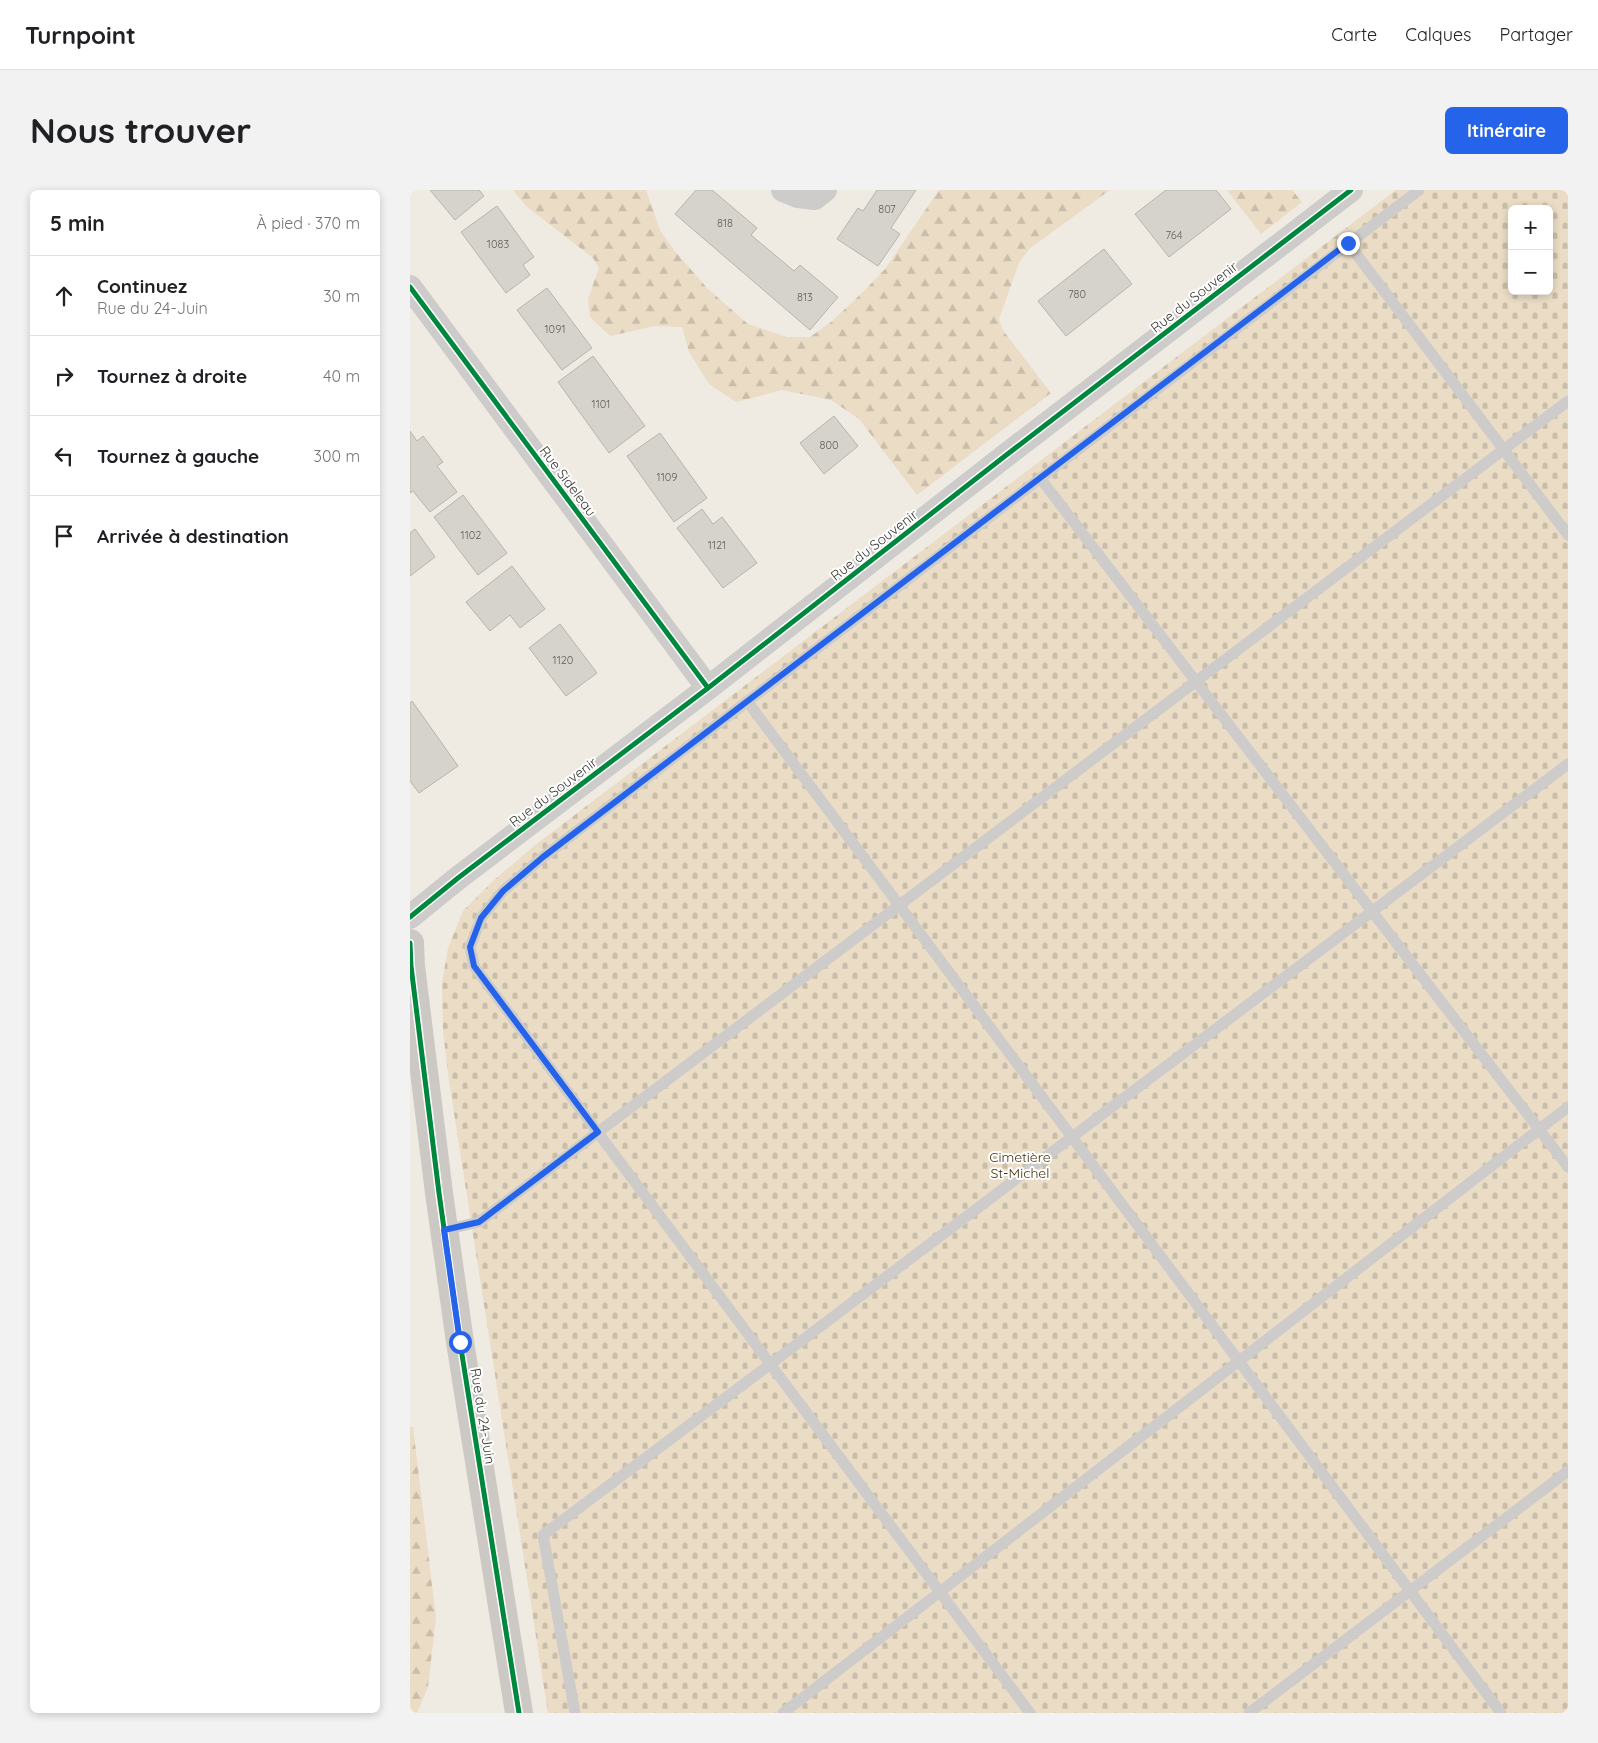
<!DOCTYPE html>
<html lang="fr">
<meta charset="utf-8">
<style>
:root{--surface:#fff;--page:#f2f2f2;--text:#202124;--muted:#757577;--line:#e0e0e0;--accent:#2563eb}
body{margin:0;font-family:Quicksand,sans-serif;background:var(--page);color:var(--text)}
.controls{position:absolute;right:15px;top:15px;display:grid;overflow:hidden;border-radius:8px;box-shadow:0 2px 8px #0003}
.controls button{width:45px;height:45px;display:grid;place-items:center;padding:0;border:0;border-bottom:1px solid var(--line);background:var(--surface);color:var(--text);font:25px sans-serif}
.stop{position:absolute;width:15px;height:15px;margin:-11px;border:4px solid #2563eb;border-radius:50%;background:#fff}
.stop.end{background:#2563eb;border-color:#fff;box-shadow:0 1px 5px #0008}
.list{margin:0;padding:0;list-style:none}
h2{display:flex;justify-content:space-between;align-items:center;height:65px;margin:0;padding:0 20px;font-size:21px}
h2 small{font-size:16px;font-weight:400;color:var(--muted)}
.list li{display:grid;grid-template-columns:32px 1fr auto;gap:15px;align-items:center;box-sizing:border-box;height:80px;padding:0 20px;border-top:1px solid var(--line)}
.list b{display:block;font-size:19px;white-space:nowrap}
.list p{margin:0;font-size:16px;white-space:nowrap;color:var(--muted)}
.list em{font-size:16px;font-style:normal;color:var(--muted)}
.icon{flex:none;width:28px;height:28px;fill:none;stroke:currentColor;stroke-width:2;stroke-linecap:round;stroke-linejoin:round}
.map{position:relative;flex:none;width:1158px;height:1523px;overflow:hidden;border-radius:8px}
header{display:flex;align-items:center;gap:30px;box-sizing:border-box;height:70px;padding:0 25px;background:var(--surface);border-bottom:1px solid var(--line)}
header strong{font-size:24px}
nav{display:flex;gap:28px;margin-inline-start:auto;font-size:18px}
.intro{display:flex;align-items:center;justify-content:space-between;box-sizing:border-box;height:120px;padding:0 30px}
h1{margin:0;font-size:35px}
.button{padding:12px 22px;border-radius:8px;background:var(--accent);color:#fff;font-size:18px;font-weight:700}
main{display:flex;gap:30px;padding:0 30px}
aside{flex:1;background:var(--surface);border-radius:8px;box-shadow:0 2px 8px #0003}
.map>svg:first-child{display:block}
</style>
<header>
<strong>Turnpoint</strong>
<nav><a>Carte</a><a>Calques</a><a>Partager</a></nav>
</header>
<div class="intro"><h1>Nous trouver</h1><a class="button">Itinéraire</a></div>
<main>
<aside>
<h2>5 min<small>À pied · 370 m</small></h2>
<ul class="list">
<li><svg class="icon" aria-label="ahead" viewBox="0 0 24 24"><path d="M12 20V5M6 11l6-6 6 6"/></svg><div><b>Continuez</b><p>Rue du 24-Juin</p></div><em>30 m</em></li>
<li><svg class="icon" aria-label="right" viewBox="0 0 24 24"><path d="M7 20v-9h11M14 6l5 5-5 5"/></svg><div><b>Tournez à droite</b></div><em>40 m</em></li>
<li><svg class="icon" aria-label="left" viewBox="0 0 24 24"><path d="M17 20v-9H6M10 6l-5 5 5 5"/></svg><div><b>Tournez à gauche</b></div><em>300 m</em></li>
<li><svg class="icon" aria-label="arrive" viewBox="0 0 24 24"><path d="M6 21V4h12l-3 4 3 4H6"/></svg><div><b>Arrivée à destination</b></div></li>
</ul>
</aside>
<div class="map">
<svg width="1158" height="1523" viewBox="0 0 1158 1523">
<defs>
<pattern id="forest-firs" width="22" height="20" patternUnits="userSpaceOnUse" patternTransform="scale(1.25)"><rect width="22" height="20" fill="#eadcc5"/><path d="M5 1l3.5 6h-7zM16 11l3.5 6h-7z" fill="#cabeaa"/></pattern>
<pattern id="cemetery-stones" width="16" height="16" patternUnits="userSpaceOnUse" patternTransform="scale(1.25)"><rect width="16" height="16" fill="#eadcc5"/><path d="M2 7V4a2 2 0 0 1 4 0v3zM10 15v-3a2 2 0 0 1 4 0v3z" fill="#cabeaa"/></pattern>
</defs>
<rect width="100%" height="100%" fill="#efebe3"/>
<path fill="url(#forest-firs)" d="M103 0H236L250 40 264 60 297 98 338 134 377 147H400L421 132 454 101 475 79 529 0H700L619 59 609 73 589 129 592 139 641 203 507 305 449 229 421 210 372 200 326 212 299 194 279 162 272 137 245 136 200 146 180 127 178 109 189 78 183 68 116 16Z
M817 0H882L892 12 851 44Z
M0 1237H3L26 1428 18 1497 7 1523H0Z"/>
<path fill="url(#cemetery-stones)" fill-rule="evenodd" d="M986 0H1158V1523H138L39 891 33 842 32 793 38 758 53 721 83 691 124 656ZM1102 19H1139V101H1102Z"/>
<path fill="#d6d3cc" stroke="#b7b3ad" d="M20 0H69L74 6 45 30Z
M286 0H302L347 38 341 45 384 81 390 75 428 107 400 140 265 24Z
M467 0H506L481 38 490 44 468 76 427 49 448 18 453 21Z
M756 0H806L821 19 759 67 725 24Z
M87 16 124 67 113 75 120 85 96 103 51 42Z
M694 59 722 94 656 146 628 111Z
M137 98 182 158 152 180 107 120Z
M183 166 235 236 199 263 148 192Z
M424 226 448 256 414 284 390 253Z
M0 241 7 251 13 246 33 272 27 276 47 302 20 322 3 301 0 303Z
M250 243 297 308 264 332 217 266Z
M53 305 97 363 68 385 24 327Z
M292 319 303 334 312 327 347 373 313 398 267 338Z
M5 339 25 367 0 386V343Z
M102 376 135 419 110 438 100 425 80 441 56 412Z
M150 434 187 483 156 506 119 458Z
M2 511 48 576 9 603 0 591V513Z"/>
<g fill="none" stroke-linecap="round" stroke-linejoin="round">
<path stroke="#cdccca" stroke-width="11" d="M938 53 1158 345
M630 288 1158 977
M337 511 1091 1523
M34 1040 69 1032 1158 211
M165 1523 133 1345 1158 574
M373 1523 1158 917
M620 1523 64 776 60 757 71 728 93 701 133 667 1009 0
M839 1523 1158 1281"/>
<path stroke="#cdccca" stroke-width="24" d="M373 0 388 6 405 8 415 0
M0 97 298 498
M0 727 48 688 298 498 595 266 941 0"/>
<path stroke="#ccc9c5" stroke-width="28" d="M0 753 1 776 29 1003 50 1152 109 1523"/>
<defs>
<path id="cycleway" d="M0 97 298 498
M0 727 48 688 298 498 595 266 941 0
M0 753 1 776 29 1003 50 1152 109 1523"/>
</defs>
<use href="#cycleway" stroke="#fff" stroke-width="8"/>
<use href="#cycleway" stroke="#00873e" stroke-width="5"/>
</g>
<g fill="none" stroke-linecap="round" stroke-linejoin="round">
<path stroke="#2563eb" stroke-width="6" d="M50 1152 34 1040 69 1032 188 942 64 776 60 757 71 728 93 701 133 667 938 53"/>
</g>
<g text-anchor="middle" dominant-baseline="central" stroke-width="4" stroke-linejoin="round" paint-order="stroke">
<g font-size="11" fill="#636059">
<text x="477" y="19">807</text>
<text x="315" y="33">818</text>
<text x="764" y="45">764</text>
<text x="88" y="54">1083</text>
<text x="667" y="104">780</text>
<text x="395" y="107">813</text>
<text x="145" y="139">1091</text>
<text x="191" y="214">1101</text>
<text x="419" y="255">800</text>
<text x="257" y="287">1109</text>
<text x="61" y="345">1102</text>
<text x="307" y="355">1121</text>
<text x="153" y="470">1120</text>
</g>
<g font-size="14" fill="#3c3832" stroke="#fff">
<text transform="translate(784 107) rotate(-38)">Rue du Souvenir</text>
<text transform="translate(158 291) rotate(53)">Rue Sideleau</text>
<text transform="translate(464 355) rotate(-38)">Rue du Souvenir</text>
<text transform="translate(143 602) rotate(-37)">Rue du Souvenir</text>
<text transform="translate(73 1226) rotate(81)">Rue du 24-Juin</text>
</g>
<g font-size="14" fill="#45320f" stroke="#fff">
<text x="610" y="967">Cimetière<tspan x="610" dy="16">St-Michel</tspan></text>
</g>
</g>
</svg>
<div class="controls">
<button>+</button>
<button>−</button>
</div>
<div class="stop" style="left:50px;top:1152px"></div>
<div class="stop end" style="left:938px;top:53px"></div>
</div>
</main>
